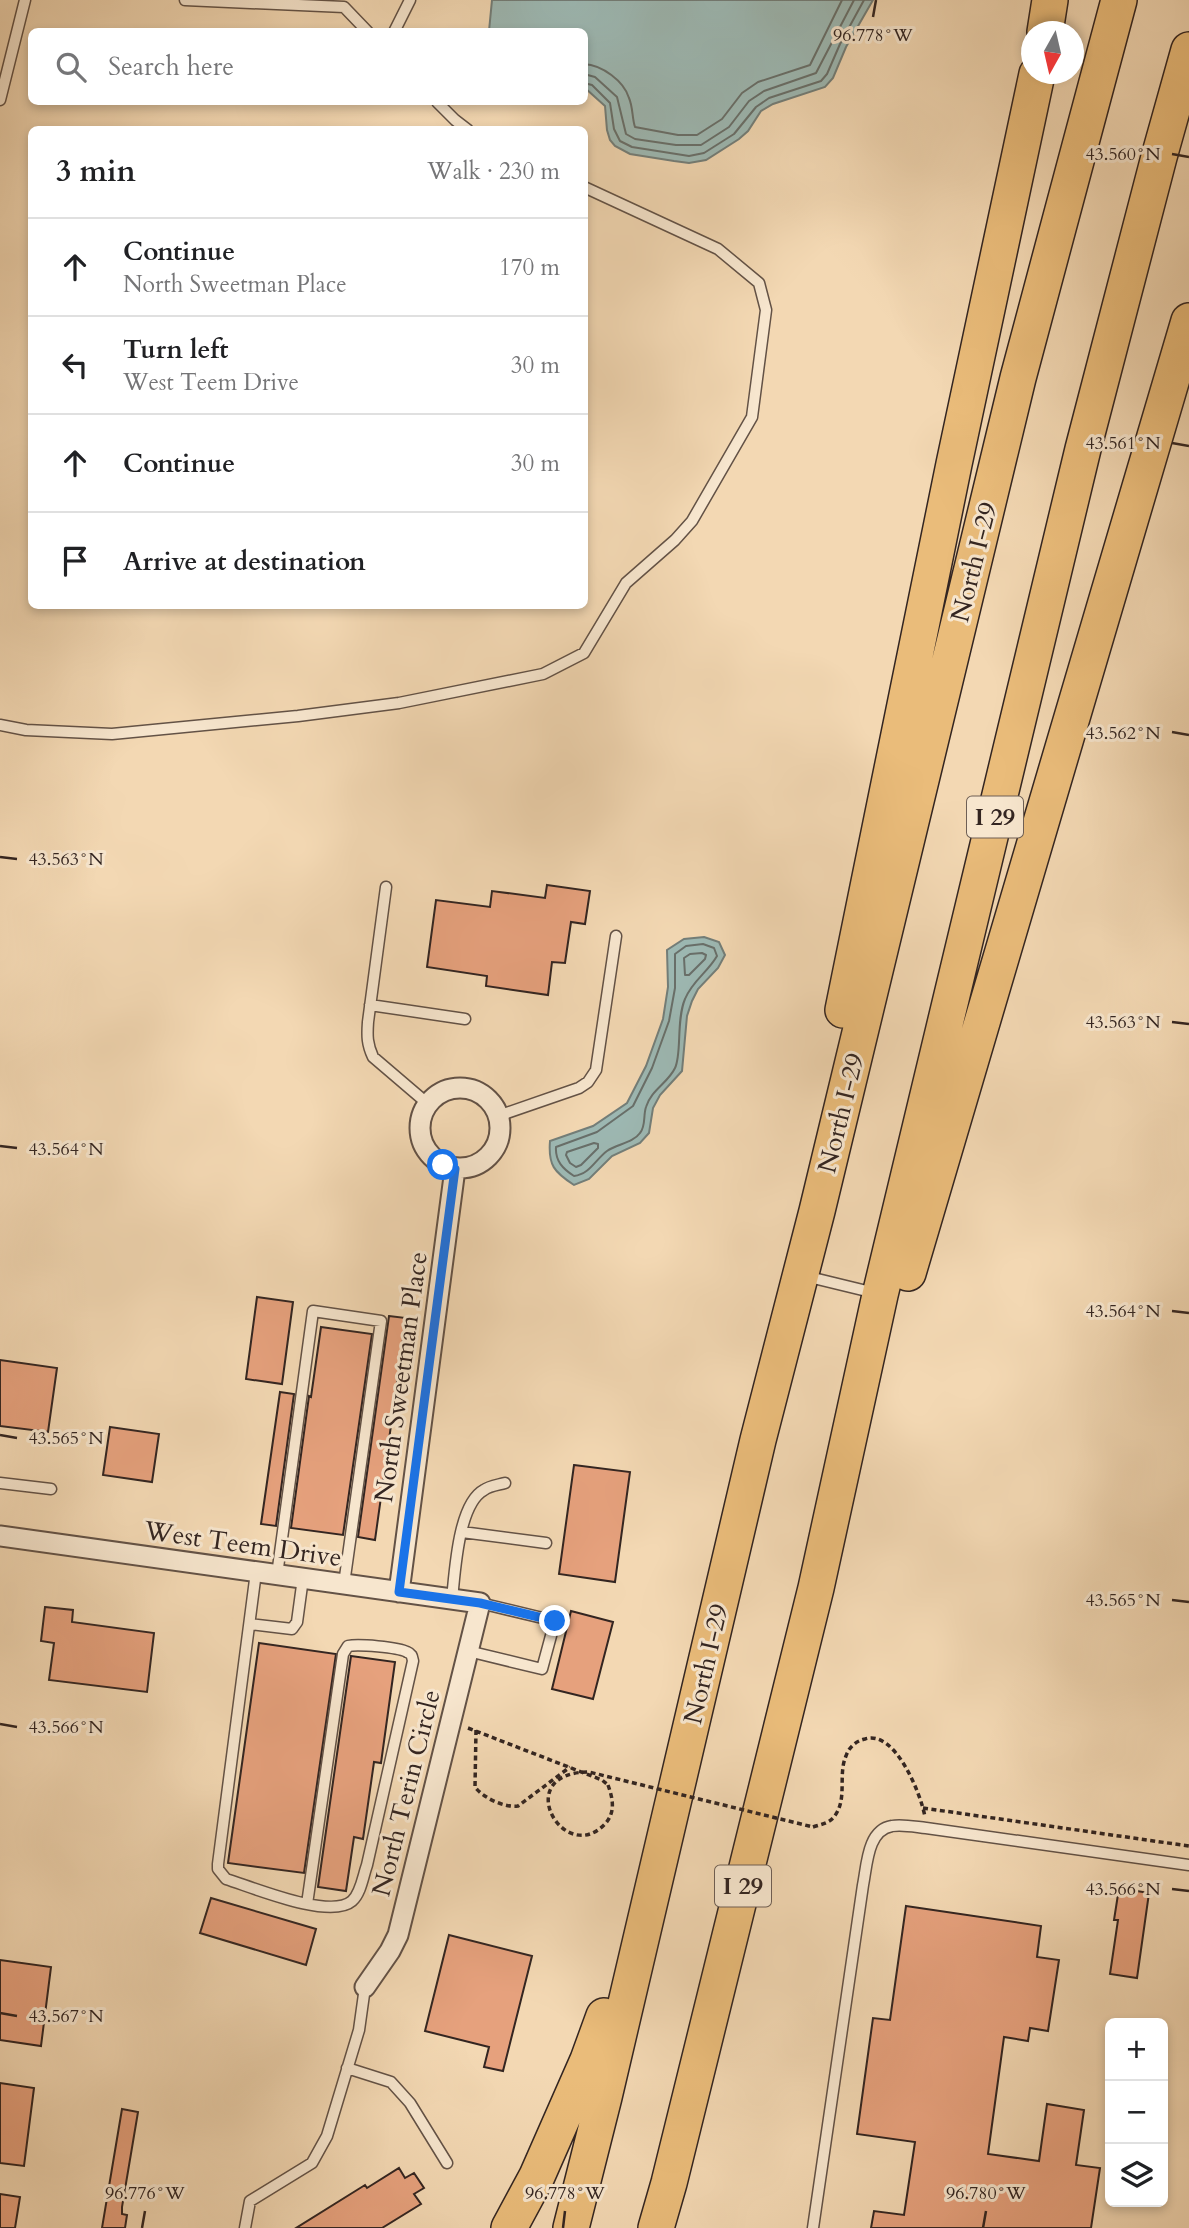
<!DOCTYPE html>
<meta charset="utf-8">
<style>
:root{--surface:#fff;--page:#f2f2f2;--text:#202124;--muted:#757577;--line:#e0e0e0}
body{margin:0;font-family:Cardo,serif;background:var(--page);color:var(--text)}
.controls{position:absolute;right:21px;bottom:21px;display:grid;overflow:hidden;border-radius:10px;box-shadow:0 4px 10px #0003}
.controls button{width:63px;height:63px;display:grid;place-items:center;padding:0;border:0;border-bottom:2px solid var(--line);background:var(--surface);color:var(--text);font:35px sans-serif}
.compass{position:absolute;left:1021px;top:21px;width:63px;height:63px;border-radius:50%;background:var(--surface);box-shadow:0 4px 10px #0003;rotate:188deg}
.stop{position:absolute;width:21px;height:21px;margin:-16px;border:5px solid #1a73e8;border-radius:50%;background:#fff}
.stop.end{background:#1a73e8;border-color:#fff;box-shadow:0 2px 7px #0008}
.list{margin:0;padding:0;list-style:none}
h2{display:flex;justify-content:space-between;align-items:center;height:91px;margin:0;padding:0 28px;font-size:30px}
h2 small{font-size:23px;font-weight:400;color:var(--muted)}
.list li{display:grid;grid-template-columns:46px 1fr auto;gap:21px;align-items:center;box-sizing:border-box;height:98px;padding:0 28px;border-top:2px solid var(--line)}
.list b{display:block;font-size:26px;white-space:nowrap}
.list p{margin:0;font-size:23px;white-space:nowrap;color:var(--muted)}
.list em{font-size:23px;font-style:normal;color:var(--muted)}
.icon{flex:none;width:38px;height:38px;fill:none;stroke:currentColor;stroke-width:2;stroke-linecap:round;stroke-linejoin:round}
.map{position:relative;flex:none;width:1189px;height:2228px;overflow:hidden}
.search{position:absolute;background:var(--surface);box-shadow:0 4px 10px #0003;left:28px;top:28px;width:560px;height:77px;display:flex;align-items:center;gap:18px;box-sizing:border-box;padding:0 24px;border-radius:10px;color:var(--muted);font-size:26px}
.panel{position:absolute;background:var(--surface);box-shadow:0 4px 10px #0003;left:28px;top:126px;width:560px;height:483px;border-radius:10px}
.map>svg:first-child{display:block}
</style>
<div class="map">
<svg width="1189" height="2228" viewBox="0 0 1189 2228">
<rect width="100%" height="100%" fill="#f3d8b3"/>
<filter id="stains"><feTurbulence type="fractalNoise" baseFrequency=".00286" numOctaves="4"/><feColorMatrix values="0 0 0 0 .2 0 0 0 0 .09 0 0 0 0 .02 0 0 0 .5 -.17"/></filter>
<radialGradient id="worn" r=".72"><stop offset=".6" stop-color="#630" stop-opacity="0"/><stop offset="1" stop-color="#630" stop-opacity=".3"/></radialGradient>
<path fill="#9db9b4" stroke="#737e79" stroke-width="2" d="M492 0H873L846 47 833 78 825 87 773 104 761 111 748 131 739 139 706 160 689 163 674 161 630 154 615 146 610 140 607 130 605 106 585 88 584 32 489 31Z
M704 937 719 942 725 955 718 968 698 989 692 1001 687 1016 682 1071 660 1095 653 1108 649 1133 640 1143 612 1156 589 1179 574 1185C554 1172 548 1165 550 1141L593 1126 627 1103 646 1066 663 1019 668 987 667 950 684 939Z"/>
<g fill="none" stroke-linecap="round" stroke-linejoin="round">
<path stroke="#686f6a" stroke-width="2" d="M584 64C602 65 624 81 629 98 633 107 632 118 635 127L678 135H697L722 119 742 93 758 82 810 65 842 0
M584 74 595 77 617 97 626 134 635 139 676 145H701L729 127 749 101 764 91 816 73 854 0
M584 83 592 85 610 103 614 129 620 141 632 147 689 156 704 153 734 134 756 107 769 98 821 81 827 74 840 44 864 0
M703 944 714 948 717 956C708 972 692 981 685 999 676 1020 682 1054 675 1068 668 1083 651 1090 646 1107 643 1116 646 1126 640 1133 633 1143 617 1144 607 1151 595 1160 590 1174 574 1176 563 1169 555 1161 556 1147L597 1132 633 1106 652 1068 669 1021 675 988V954L686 946Z
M702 953 706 955 705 959 689 975H685L684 958 690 954Z
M594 1143 598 1144V1148L581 1165 576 1167 570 1163 566 1155 567 1152Z"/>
</g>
<path fill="#e6a17d" stroke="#332521" stroke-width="2" d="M547 885 590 891 585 924 571 922 565 963 552 962 548 995 486 986 487 976 427 967 436 900 490 907 492 891 545 898Z
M257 1297 293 1302 282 1384 246 1379Z
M389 1316 406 1318 375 1540 358 1537Z
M321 1327 372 1334 343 1535 291 1528 309 1396 311 1397Z
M0 1360 57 1368 48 1432 0 1426Z
M280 1392 294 1394 276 1526 261 1524Z
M110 1427 159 1434 152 1482 103 1475Z
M574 1465 630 1472 615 1582 559 1574Z
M45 1607 73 1610 72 1622 154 1633 147 1692 49 1680 54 1643 41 1641Z
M571 1611 613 1622 593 1699 552 1689Z
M259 1643 336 1654 304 1873 228 1863Z
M351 1656 395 1662 381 1763 374 1762 363 1839 354 1837 346 1891 318 1887Z
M1119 1888 1149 1893 1137 1978 1110 1974 1118 1920H1114Z
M211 1898 316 1929 306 1965 200 1933Z
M906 1906 1041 1926 1037 1957 1059 1960 1048 2031 1030 2028 1028 2041 1004 2037 988 2154 1039 2161 1047 2104 1084 2110 1076 2165 1100 2168 1091 2228H871L874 2211 904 2215 915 2142 857 2134 873 2018 890 2020Z
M449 1935 532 1956 503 2071 484 2067 489 2047 425 2031Z
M0 1960 51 1967 41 2046 0 2040Z
M0 2083 34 2088 24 2166 0 2163Z
M122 2109 138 2112 122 2207V2214L127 2215 125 2228H102Z
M399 2168 405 2178 414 2173 424 2188 414 2194 421 2204 382 2228H296L365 2185 367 2188Z
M0 2194 20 2197 15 2228H0Z"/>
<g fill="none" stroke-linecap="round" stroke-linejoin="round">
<defs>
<path id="service" d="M185 0 344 7 368 32
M394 32 410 0
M0 100 25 0
M437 102 455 120 468 130
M0 725 26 730 112 734 298 716 399 703 543 674 584 653 626 583 675 540 692 521 752 417 766 310 759 283 718 249 584 187
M386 887 368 1022C367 1036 367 1044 373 1057L428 1104
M370 1005 465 1019
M498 1116 579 1088 588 1082 596 1070 616 936
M805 1276 875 1293
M0 1483 51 1489
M462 1532 546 1543
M256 1572 218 1864V1869L226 1879C252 1887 330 1920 352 1901 361 1893 363 1876 367 1865L413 1661C412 1656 412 1654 407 1652 398 1647 358 1644 348 1646L343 1654 307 1904
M277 1575 313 1311 381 1321 344 1584
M452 1599C455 1572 458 1504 484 1490 489 1486 498 1485 505 1483
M250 1624 292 1629 297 1622 303 1578
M468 1651 542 1669 555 1621 480 1603
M347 2068 391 2082 410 2103 447 2163
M245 2228 250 2201 312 2163 327 2136 359 2030 365 1987
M813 2228 863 1885C867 1866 867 1830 892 1826 902 1824 916 1827 926 1828L1189 1865"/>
<path id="minor" d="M420 1128a40 40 0 1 1 80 0a40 40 0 1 1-80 0Z
M0 1536 480 1603 398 1935 390 1951 365 1987
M399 1592 455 1169"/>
<path id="motorway" d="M1045 32 1050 0
M843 1010 954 464 1037 74
M908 1273 1189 321
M509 2228 537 2176 588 2060 604 2016
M571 2228 604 2097 758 1440 817 1211 1018 378 1119 0
M656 2228 669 2183 816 1588 880 1295 1083 449 1159 157 1189 50"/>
</defs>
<use href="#service" stroke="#635246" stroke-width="13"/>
<use href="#minor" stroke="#635246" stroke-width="23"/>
<use href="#motorway" stroke="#332521" stroke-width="38"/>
<path stroke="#332521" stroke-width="3.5" stroke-dasharray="5 3.5" stroke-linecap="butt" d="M468 1728 602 1780 608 1785
M476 1730 475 1787C483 1798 505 1808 518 1806L570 1767
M923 1808 1189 1846
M813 1827C822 1824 831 1823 836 1814 847 1797 838 1774 846 1756 849 1747 856 1741 865 1739 895 1729 921 1794 925 1817"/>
<use href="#service" stroke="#f7e6ce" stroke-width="10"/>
<use href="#minor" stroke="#f7e6ce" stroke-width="19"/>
<use href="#motorway" stroke="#eabc7a" stroke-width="35"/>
<path stroke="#332521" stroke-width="3.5" stroke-dasharray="5 3.5" stroke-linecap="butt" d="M608 1785C613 1799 616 1813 604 1825 563 1866 510 1772 589 1772L813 1827"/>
</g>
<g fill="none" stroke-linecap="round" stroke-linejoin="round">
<path stroke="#1a73e8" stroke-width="9" d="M443 1165 455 1169 399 1592 480 1603 555 1621"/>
</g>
<path fill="none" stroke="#332521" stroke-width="2.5" d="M873 17 876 0M1172 154 1189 157M1172 443 1189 446M1172 732 1189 735M0 857 17 859M1172 1022 1189 1024M0 1146 17 1148M1172 1311 1189 1313M0 1435 17 1438M1172 1600 1189 1602M0 1724 17 1727M1172 1889 1189 1891M0 2013 17 2016M142 2228 145 2211M563 2228 565 2211M983 2228 986 2211"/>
<g text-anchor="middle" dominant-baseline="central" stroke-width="6" stroke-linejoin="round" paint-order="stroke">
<g fill="#f7e6ce" stroke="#6e5f55" stroke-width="2">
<rect x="967" y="796.5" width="56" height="41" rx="5"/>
<rect x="715" y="1865.5" width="56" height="41" rx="5"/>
</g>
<g font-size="24" font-weight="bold" fill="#332521">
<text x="995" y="817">I 29</text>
<text x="743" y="1886">I 29</text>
</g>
<g font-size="26" fill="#332521" stroke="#f7e6ce">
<text transform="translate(974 562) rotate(-76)">North I-29</text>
<text transform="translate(841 1113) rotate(-76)">North I-29</text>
<text transform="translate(401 1377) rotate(-82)">North Sweetman Place</text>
<text transform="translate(243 1544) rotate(8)">West Teem Drive</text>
<text transform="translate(706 1664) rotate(-77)">North I-29</text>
<text transform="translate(406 1793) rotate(-76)">North Terin Circle</text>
</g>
</g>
<g font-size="18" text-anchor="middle" fill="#332521" stroke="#f7e6ce" stroke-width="6" stroke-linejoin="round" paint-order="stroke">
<text x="873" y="41">96.778°W</text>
<text x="1123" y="160">43.560°N</text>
<text x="1123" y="449">43.561°N</text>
<text x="1123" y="739">43.562°N</text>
<text x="66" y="865">43.563°N</text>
<text x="1123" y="1028">43.563°N</text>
<text x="66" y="1155">43.564°N</text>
<text x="1123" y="1317">43.564°N</text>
<text x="66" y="1444">43.565°N</text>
<text x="1123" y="1606">43.565°N</text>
<text x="66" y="1733">43.566°N</text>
<text x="1123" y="1895">43.566°N</text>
<text x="66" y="2022">43.567°N</text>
<text x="145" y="2199">96.776°W</text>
<text x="565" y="2199">96.778°W</text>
<text x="986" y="2199">96.780°W</text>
</g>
<rect width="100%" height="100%" filter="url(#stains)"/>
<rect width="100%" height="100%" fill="url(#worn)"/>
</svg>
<div class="controls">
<button>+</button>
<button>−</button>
<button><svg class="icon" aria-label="layers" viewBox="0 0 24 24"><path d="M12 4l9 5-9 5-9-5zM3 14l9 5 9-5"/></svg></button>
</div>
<svg class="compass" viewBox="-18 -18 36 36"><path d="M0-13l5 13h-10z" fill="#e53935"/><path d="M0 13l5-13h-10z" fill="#757577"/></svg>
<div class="stop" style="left:443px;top:1165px"></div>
<div class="stop end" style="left:555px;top:1621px"></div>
<div class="search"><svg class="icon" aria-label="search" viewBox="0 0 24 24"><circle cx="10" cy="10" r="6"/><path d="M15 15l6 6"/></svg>Search here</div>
<section class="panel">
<h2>3 min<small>Walk · 230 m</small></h2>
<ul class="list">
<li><svg class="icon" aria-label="ahead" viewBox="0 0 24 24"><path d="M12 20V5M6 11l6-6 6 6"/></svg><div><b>Continue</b><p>North Sweetman Place</p></div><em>170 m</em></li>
<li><svg class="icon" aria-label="left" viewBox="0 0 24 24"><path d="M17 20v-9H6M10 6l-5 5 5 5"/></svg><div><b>Turn left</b><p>West Teem Drive</p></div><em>30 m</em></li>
<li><svg class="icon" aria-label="ahead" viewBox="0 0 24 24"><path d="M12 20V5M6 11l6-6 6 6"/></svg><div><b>Continue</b></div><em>30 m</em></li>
<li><svg class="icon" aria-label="arrive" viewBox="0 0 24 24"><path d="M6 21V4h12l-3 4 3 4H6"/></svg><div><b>Arrive at destination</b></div></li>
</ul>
</section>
</div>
